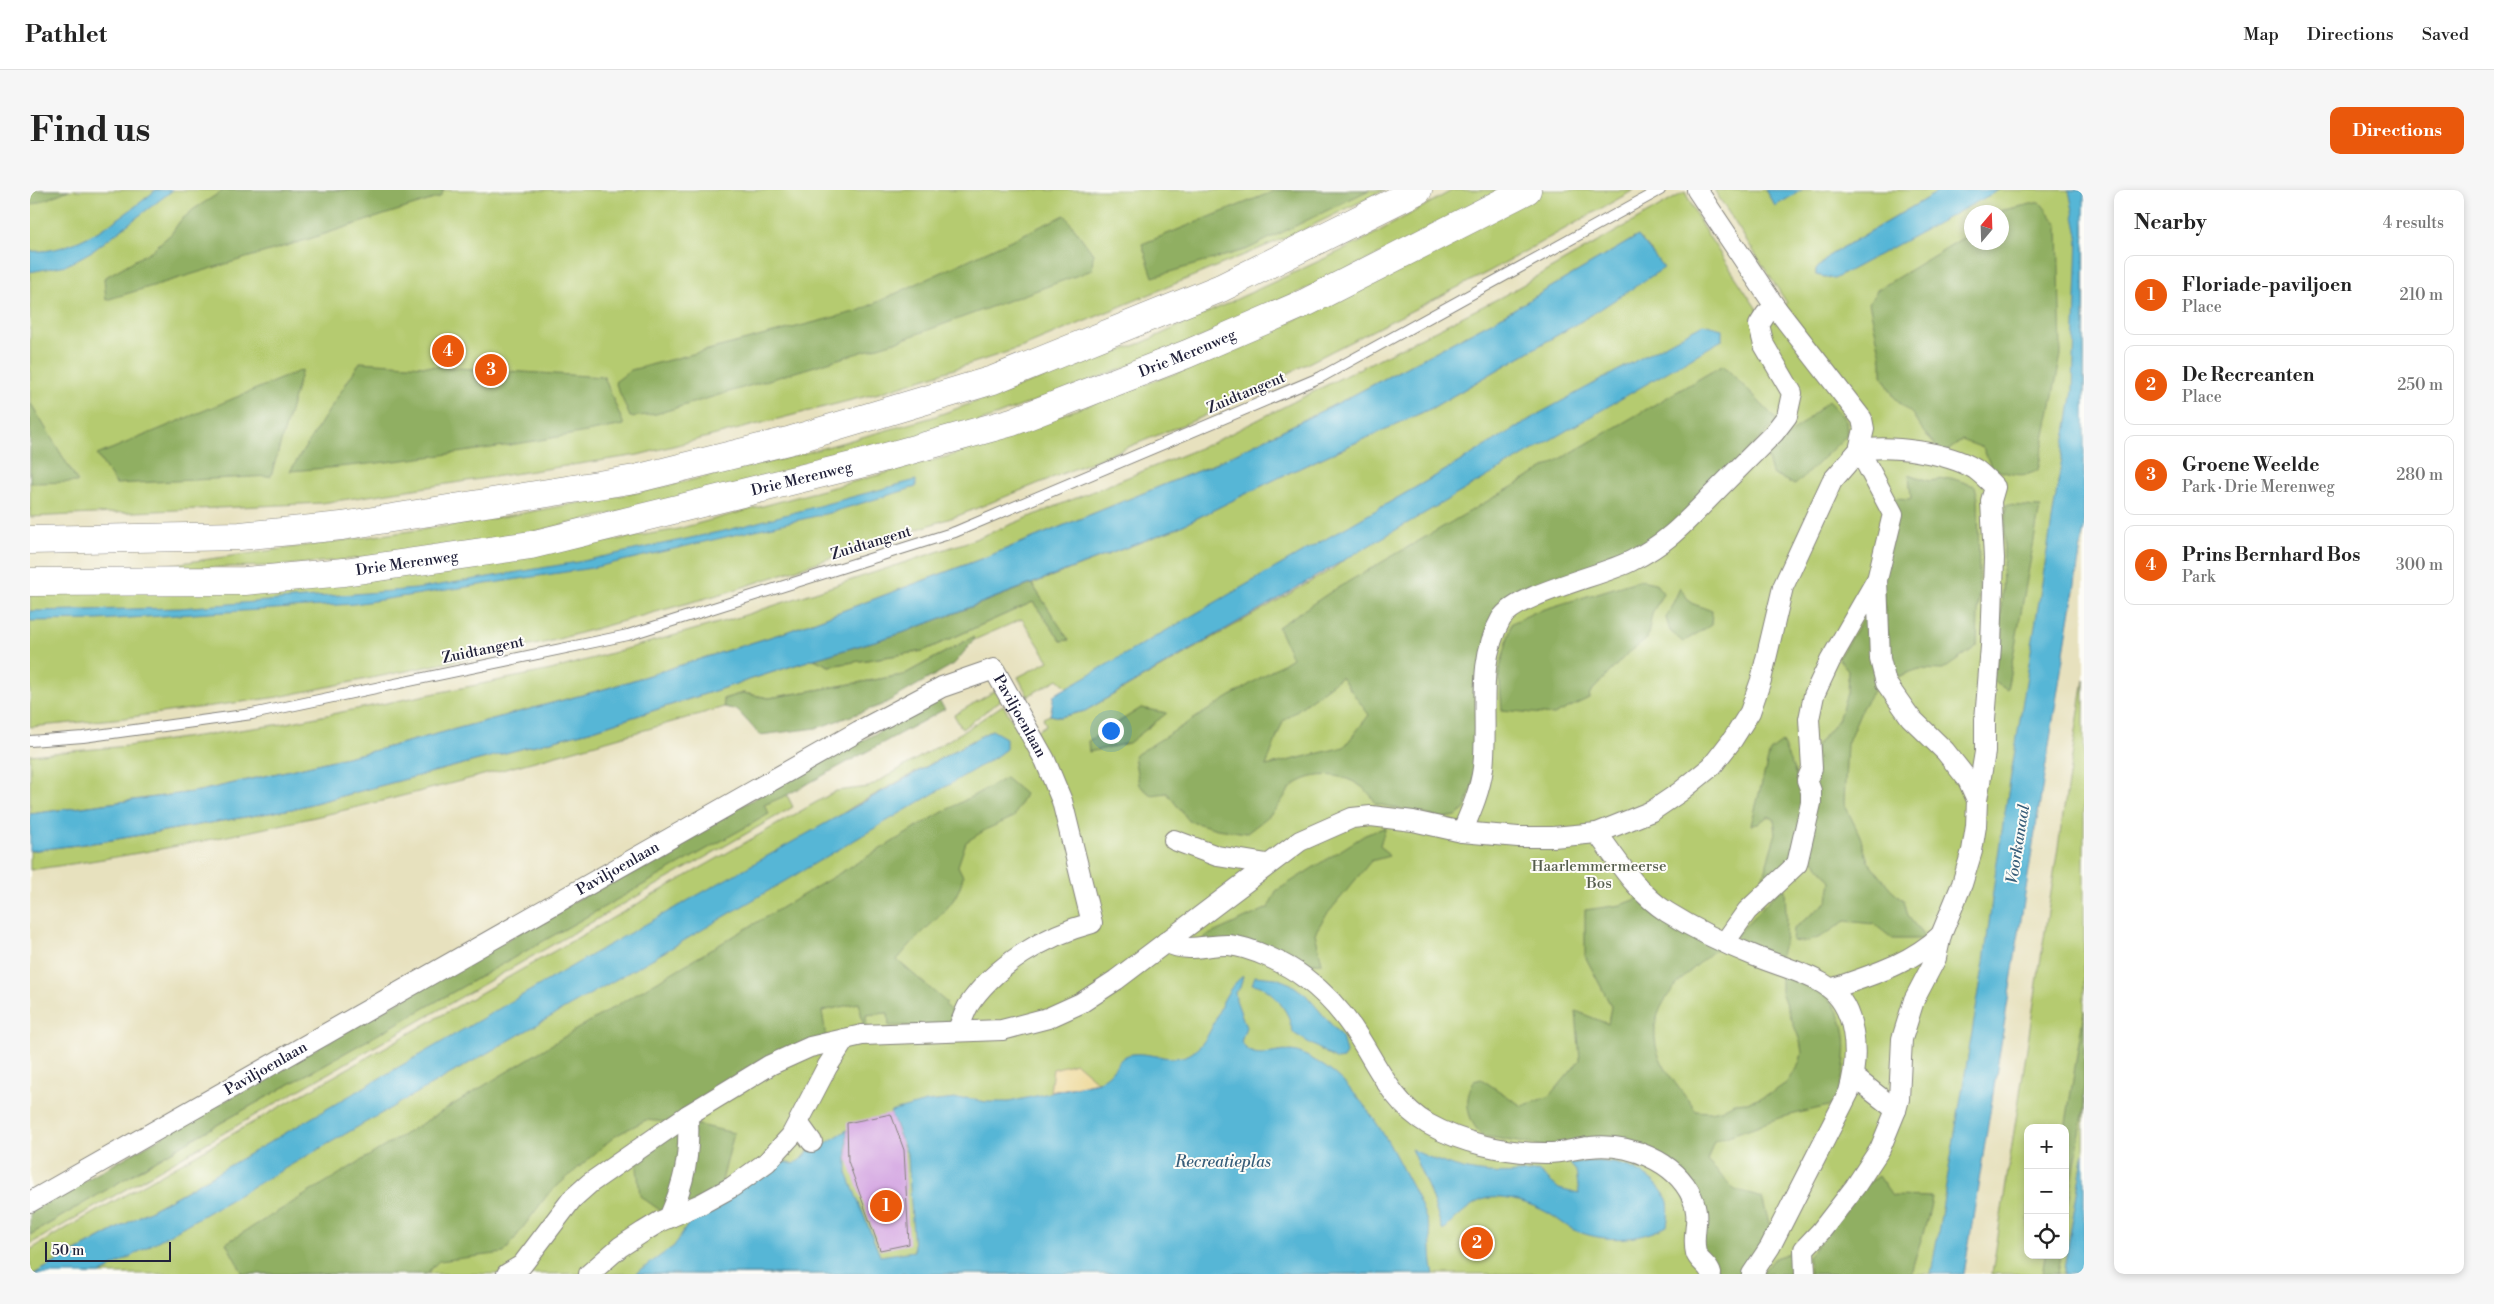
<!DOCTYPE html>
<meta charset="utf-8">
<style>
:root{--surface:#fff;--page:#f6f6f6;--text:#222;--muted:#767676;--line:#e0e0e0;--accent:#ea580c}
body{margin:0;font-family:"Libre Bodoni",serif;background:var(--page);color:var(--text)}
.controls{position:absolute;right:15px;bottom:15px;display:grid;overflow:hidden;border-radius:10px;box-shadow:0 2px 8px #0003}
.controls button{width:45px;height:45px;display:grid;place-items:center;padding:0;border:0;border-bottom:1px solid var(--line);background:var(--surface);color:var(--text);font:25px sans-serif}
.compass{position:absolute;left:1934px;top:15px;width:45px;height:45px;border-radius:50%;background:var(--surface);box-shadow:0 2px 8px #0003;rotate:19deg}
.scale{position:absolute;left:15px;bottom:12px;width:126px;box-sizing:border-box;padding-left:5px;border:2px solid #22223b;border-top:0;font-size:14px;line-height:18px;white-space:nowrap;color:#22223b;-webkit-text-stroke:4px #fdfcf7;paint-order:stroke}
.you{position:absolute;left:1080px;top:540px;width:18px;height:18px;margin:-12px;border:4px solid #fff;border-radius:50%;background:#1a73e8;box-shadow:0 0 0 8px #1a73e833}
.badge{display:grid;place-items:center;width:32px;height:32px;border-radius:50%;background:var(--accent);color:#fff;font-size:16px;font-weight:700}
.pin{position:absolute;translate:-50% -50%;border:2px solid #fff;box-shadow:0 1px 5px #0006}
.list{margin:0;padding:0;list-style:none}
h2{display:flex;justify-content:space-between;align-items:center;height:65px;margin:0;padding:0 20px;font-size:21px}
h2 small{font-size:16px;font-weight:400;color:var(--muted)}
.list li{display:grid;grid-template-columns:32px 1fr auto;gap:15px;align-items:center;box-sizing:border-box;height:80px;margin:0 10px 10px;padding:0 10px;border:1px solid var(--line);border-radius:10px}
.list b{display:block;font-size:19px;white-space:nowrap}
.list p{margin:0;font-size:16px;white-space:nowrap;color:var(--muted)}
.list em{font-size:16px;font-style:normal;color:var(--muted)}
.icon{flex:none;width:28px;height:28px;fill:none;stroke:currentColor;stroke-width:2;stroke-linecap:round;stroke-linejoin:round}
.map{position:relative;flex:none;width:2054px;height:1084px;overflow:hidden;border-radius:10px}
header{display:flex;align-items:center;gap:30px;box-sizing:border-box;height:70px;padding:0 25px;background:var(--surface);border-bottom:1px solid var(--line)}
header strong{font-size:24px}
nav{display:flex;gap:28px;margin-inline-start:auto;font-size:18px}
.intro{display:flex;align-items:center;justify-content:space-between;box-sizing:border-box;height:120px;padding:0 30px}
h1{margin:0;font-size:35px}
.button{padding:12px 22px;border-radius:10px;background:var(--accent);color:#fff;font-size:18px;font-weight:700}
main{display:flex;gap:30px;padding:0 30px}
aside{flex:1;background:var(--surface);border-radius:10px;box-shadow:0 2px 8px #0003}
.map>svg:first-child{display:block}
</style>
<header>
<strong>Pathlet</strong>
<nav><a>Map</a><a>Directions</a><a>Saved</a></nav>
</header>
<div class="intro"><h1>Find us</h1><a class="button">Directions</a></div>
<main>
<div class="map">
<svg width="2054" height="1084" viewBox="0 0 2054 1084">
<rect width="100%" height="100%" fill="#fdfcf7"/>
<filter id="ink" filterUnits="userSpaceOnUse"><feTurbulence type="fractalNoise" baseFrequency=".02" numOctaves="2"/><feDisplacementMap in="SourceGraphic" scale="10" xChannelSelector="R" yChannelSelector="G"/><feConvolveMatrix kernelMatrix="1 2 1 2 8 2 1 2 1" color-interpolation-filters="sRGB"/></filter>
<filter id="wash" filterUnits="userSpaceOnUse"><feTurbulence type="fractalNoise" baseFrequency=".0096" numOctaves="4" result="noise"/><feDisplacementMap in="SourceGraphic" scale="20" xChannelSelector="R" yChannelSelector="G"/><feGaussianBlur stdDeviation="1.12" result="paint"/><feColorMatrix in="noise" values="0 0 0 0 0 0 0 0 0 0 0 0 0 0 0 0 0 1.4 0 .05"/><feComposite in="paint" operator="in"/></filter>
<g filter="url(#wash)">
<rect width="100%" height="100%" fill="#e7e1be"/>
<path fill="#b5cb6f" stroke="#6c7655" fill-rule="evenodd" d="M0 0H1355L1267 43 993 157 849 203 608 265 292 313 0 327Z
M1423 0H1471L1393 44 1151 157 892 253 423 360 245 376 108 379 438 333 615 301 768 265 900 228 1112 153 1328 53Z
M1508 0H1604L1460 81 1170 228 930 325 698 402 514 453 248 507 94 528 0 537V404L386 383 644 340 919 266 1165 176 1312 108Z
M1684 0H1735L1745 15 1772 0H1911L1800 65 1786 80V85L1801 88 1956 0H2049L2054 35V203L1905 1084H56L962 540 824 616 784 642 154 1002 4 1084H0V1060L23 1046 806 601 839 597 934 541 973 515 993 549 1016 535 1013 528 1020 525 1030 527 1055 521 1301 380 1510 223 1421 277 1038 498 1028 489 998 506 988 487 1019 471 992 429 944 450 943 447 873 485 739 508 713 503 693 509 694 517C465 584 236 648 0 680V661L70 652 262 619 563 540 784 469 799 476 893 461 1003 412 1031 451 1038 450 1002 394 1145 339 1250 287 1402 218 1555 129 1622 62 1608 46 1467 129 1314 210 1180 276 956 367 756 442 578 498 351 559 170 601 0 624V565L97 556 252 534 521 480 706 428 940 351 1182 253 1473 106 1655 2 1672 36 1732 127 1757 113ZM1942 22H1972V52H1942Z
M2054 489V962L2034 1084H1962ZM1998 938H2035V1065H1998Z
M965 501 971 510 932 539 924 525Z
M757 605 763 617 0 1054V1045L164 948 738 624 733 615Z"/>
<path fill="#90af62" stroke="#59684e" fill-rule="evenodd" d="M0 0H39L0 16Z
M194 0H414L410 7 276 50 76 110 74 88 121 61 141 44 150 31 164 19Z
M1247 0H1339L1218 59 1123 87 1112 54Z
M2010 12 2028 35 2031 165 2008 280C1993 289 1978 283 1962 279L1953 258 1932 250 1915 263 1911 262 1892 240 1883 225 1864 207 1852 185V171L1839 113 1847 100 1941 43 1942 52H1972V22H1965Z
M1035 25 1063 64 1062 80 868 151 626 224 600 227 585 192 601 180 828 121Z
M330 172 574 187 594 235C483 256 373 273 260 281Z
M1693 175 1748 231 1618 359 1477 416 1448 577 1435 619 1426 626 1413 628 1346 614C1333 587 1295 578 1269 592 1258 597 1252 613 1244 621 1236 629 1226 636 1217 643L1187 639 1159 631 1137 603 1121 605 1109 595 1104 566 1262 468 1248 437 1302 401ZM1311 487 1339 525 1314 557 1236 576 1253 531Z
M272 180 241 286 86 294 67 265Z
M1798 211 1816 230 1817 245 1765 295 1742 284 1737 265Z
M0 212 48 292 0 293Z
M1879 284 1899 291 1921 288 1945 296 1948 309 1949 387 1947 456 1913 480 1889 479 1862 489 1852 393 1864 308 1881 309Z
M1976 315 2010 317 1977 500 1961 490 1969 466Z
M1610 390 1625 393 1633 403 1622 424 1617 449 1596 465 1560 503 1559 508 1524 525 1472 520 1469 481 1482 433 1505 422Z
M1002 394 1039 450 1031 451 1003 412 893 461 799 476 784 469 872 443Z
M1650 398 1661 413 1682 421 1681 435 1653 452 1640 441 1636 428Z
M1840 418 1851 495 1843 501 1832 518 1817 554 1814 613 1830 646 1838 671 1860 698 1874 711 1878 726 1896 749H1863L1844 734 1815 731C1797 743 1784 755 1762 751L1763 739 1798 711 1801 691 1776 660 1786 556 1808 530 1817 503 1818 480 1808 468Z
M943 447 944 450 924 474 852 515 787 538 730 545 707 520 694 517 693 509 713 503 739 508 873 485Z
M908 510 915 519 757 605 734 615 739 624 164 948 0 1045V1022L729 606Z
M1111 518 1137 523 1099 553 1059 562 1058 551Z
M1752 552 1778 613 1760 670 1728 703 1746 643 1744 629 1738 626 1728 634 1721 635 1740 561Z
M976 588 995 604 984 627 957 639 936 652 928 676 933 686C928 714 907 727 888 747 880 754 874 762 867 770L917 813 915 815 925 825 918 835 859 836 858 823 836 825 837 837 834 838 829 813 792 821 796 846 636 932 616 930 585 946 518 1004 474 1063 409 1071 396 1084H213L196 1053 547 839 911 623Z
M1356 637 1350 655 1359 666 1341 671 1294 728 1285 743 1292 773 1261 774 1170 754 1176 746 1238 718 1246 701 1335 645Z
M1751 698 1755 700C1756 722 1758 747 1750 768L1709 751 1706 745Z
M1610 708 1688 757C1659 783 1617 811 1626 856 1631 879 1653 902 1666 921L1679 922 1691 920 1704 913 1716 912 1740 904 1756 893 1769 874 1772 863 1770 851 1751 802V783C1764 790 1784 796 1795 806 1827 835 1814 877 1807 914L1752 927 1684 951 1677 971 1705 1000 1732 1008 1741 1040 1725 1066 1708 1084H1690L1674 1063 1642 972 1524 958 1453 946C1437 931 1433 909 1444 891L1451 889 1492 916 1520 906 1550 870 1546 821 1578 834 1581 816 1555 766V720L1591 715Z
M2054 821V918L2035 1036V939Z
M664 934 704 943 690 999 654 1017Z
M650 938 656 941 638 1015 631 1021 610 1006 606 968Z
M1848 986 1862 1006 1902 1007C1898 1034 1887 1058 1881 1084H1780L1778 1067 1829 1000Z
M1759 1063 1767 1071 1769 1084H1732L1745 1068Z
M2015 1065H2031L2028 1084H2012Z"/>
<path fill="#eeda9e" stroke="#887e6c" d="M1046 873 1068 892 1020 902 1023 879Z"/>
<path fill="#57b6d6" stroke="#3c6c88" d="M126 0H143L64 60 37 75 0 82V61C43 65 94 26 126 0Z
M1735 0H1772L1745 16Z
M1911 0H1969L1804 89 1786 85V80L1800 65Z
M2039 0H2054V338L1934 1084H1901L1954 772 1966 678 2043 200 2048 46Z
M1608 46 1634 78 1555 129 1402 218 1250 287 1145 339 872 443 784 469 563 540 262 619 70 652 0 661V624L170 601 351 559 578 498 756 442 956 367 1180 276 1314 210 1467 129Z
M1673 134 1692 139V150L1055 521 1030 527 1020 525 1024 505 1421 277 1510 223Z
M886 290V297L799 323 562 378 324 414 68 430 0 431V421L150 418 386 399 548 372 698 340Z
M962 540 976 548V559L964 568 643 757 70 1084H4L154 1002 575 757Z
M1213 786 1210 798 1205 802 1206 810 1216 837 1211 852C1225 876 1250 855 1270 863 1321 885 1349 933 1373 980 1383 999 1394 1018 1399 1039 1402 1054 1400 1070 1404 1084H605L644 1056 660 1031 740 977 752 972 764 974 774 967 782 956 793 955 817 940V983L850 1066 884 1061 878 966 860 922 896 912 936 908 956 912H979L1068 892C1072 889 1077 886 1080 883 1088 875 1090 865 1103 864 1123 862 1145 875 1163 862 1189 843 1185 807 1213 786Z
M1225 786 1246 788 1261 794 1276 805 1312 847 1316 863 1313 869 1307 870 1265 844C1260 838 1261 832 1258 826 1251 812 1237 795 1222 794Z
M1381 959C1427 981 1456 988 1508 981L1529 999 1549 1004 1546 981 1540 974C1574 966 1619 975 1637 1009 1640 1016 1638 1029 1637 1036 1608 1051 1575 1053 1544 1040 1535 1036 1527 1028 1518 1023 1502 1014 1478 1006 1459 1008 1443 1010 1424 1030 1413 1041L1399 1000Z
M2054 962V1084H2034V1079Z"/>
<g id="blocks">
<path fill="#d2a1e1" d="M861 924 874 960 879 1054 850 1060 818 971 817 933Z"/>
</g>
</g>
<g filter="url(#ink)">
<use href="#blocks" fill-opacity="0" stroke="#84827c" stroke-width="1"/>
<g fill="none" stroke-linecap="round" stroke-linejoin="round">
<defs>
<path id="lane" d="M0 551 53 547 222 524 598 445 925 342 1291 187 1630 0"/>
<g id="street">
<path d="M1829 260C1861 255 1917 262 1945 279 1952 284 1959 291 1965 297L1961 311 1964 368 1961 456 1955 530V562L1947 610"/>
<path d="M1432 642C1441 621 1450 601 1453 578 1459 529 1445 474 1471 429 1486 404 1572 386 1601 371 1637 353 1653 335 1680 307 1701 286 1723 264 1744 243L1757 226 1762 203 1734 155 1729 135 1736 124 1746 118"/>
<path d="M1567 643C1588 671 1607 703 1637 722 1664 739 1695 754 1725 766 1747 775 1771 781 1792 793 1829 814 1829 867 1819 902L1740 1057 1722 1084"/>
<path d="M1144 650 1187 666 1237 674"/>
<path d="M1136 752C1157 764 1177 754 1199 755 1221 757 1257 774 1275 788 1298 805 1315 825 1330 849 1350 881 1365 915 1398 934 1432 953 1476 963 1515 963 1530 964 1545 958 1560 957 1598 953 1645 970 1662 1007 1672 1029 1661 1043 1666 1063 1668 1071 1679 1075 1681 1084"/>
<path d="M1695 752 1717 721 1767 674 1781 613V601L1777 590 1782 578 1779 529 1784 505 1800 471 1846 391"/>
<path d="M1801 799C1841 785 1879 775 1911 745"/>
<path d="M1824 887 1866 920"/>
<path d="M769 934 782 952"/>
<path id="s1" d="M0 1012 829 541 912 497 964 479 1015 570 1032 611 1062 733C1016 745 965 775 938 816 934 824 931 833 927 841"/>
<path d="M639 1028C655 991 660 966 658 925"/>
<path d="M477 1084 492 1075 542 1009 560 993 658 925 740 875 780 857 832 845 972 840 1018 828 1051 813 1086 790 1270 651 1322 628 1341 626 1383 631 1432 642 1488 647H1523L1567 643 1622 621 1650 602 1682 576 1703 549 1720 522 1731 490 1753 397 1802 291 1829 260 1834 239 1832 229 1746 118 1667 0"/>
<path d="M559 1084 590 1057 613 1042 631 1031 671 1014 702 997 737 972 761 946 797 877 815 849"/>
<path d="M1775 1084 1774 1059 1791 1041 1825 997 1850 959 1866 920 1869 909 1872 849 1884 810 1906 768 1911 745 1932 694 1942 661 1946 636 1947 610 1938 590 1915 561 1880 527 1856 493 1850 469 1847 390 1863 324 1829 260"/>
</g>
<g id="highway">
<path d="M0 350 210 346 312 336 605 289 762 250 963 190 1191 98 1388 0"/>
<path id="s2" d="M0 392 215 391 314 382 501 355 834 273 982 232 1157 164 1277 112 1497 0"/>
</g>
</defs>
<use href="#lane" stroke="#84827c" stroke-width="12"/>
<use href="#street" stroke="#84827c" stroke-width="22"/>
<use href="#highway" stroke="#84827c" stroke-width="29"/>
<use href="#lane" stroke="#fff" stroke-width="10"/>
<use href="#street" stroke="#fff" stroke-width="20"/>
<use href="#highway" stroke="#fff" stroke-width="28"/>
</g>
</g>
<g text-anchor="middle" dominant-baseline="central" stroke-width="4" stroke-linejoin="round" paint-order="stroke">
<g font-size="15" fill="#22223b" stroke="#fdfcf7">
<text stroke="none"><textPath href="#s2" startOffset="1188">Drie Merenweg</textPath></text>
<text transform="translate(1216 203) rotate(-23)">Zuidtangent</text>
<text stroke="none"><textPath href="#s2" startOffset="782">Drie Merenweg</textPath></text>
<text transform="translate(841 353) rotate(-17)">Zuidtangent</text>
<text stroke="none"><textPath href="#s2" startOffset="378">Drie Merenweg</textPath></text>
<text transform="translate(453 460) rotate(-12)">Zuidtangent</text>
<text stroke="none"><textPath href="#s1" startOffset="1156">Paviljoenlaan</textPath></text>
<text stroke="none"><textPath href="#s1" startOffset="676">Paviljoenlaan</textPath></text>
<text stroke="none"><textPath href="#s1" startOffset="271">Paviljoenlaan</textPath></text>
</g>
<g font-size="15" fill="#555d4d" stroke="#fdfcf7">
<text x="1569" y="676">Haarlemmermeerse<tspan x="1569" dy="17">Bos</tspan></text>
</g>
<g font-size="16" font-style="italic" fill="#375d79" stroke="#fdfcf7">
<text transform="translate(1988 654) rotate(-81)">Voorkanaal</text>
<text x="1193" y="972">Recreatieplas</text>
</g>
</g>
</svg>
<div class="controls">
<button>+</button>
<button>−</button>
<button><svg class="icon" aria-label="locate" viewBox="0 0 24 24"><circle cx="12" cy="12" r="6"/><path d="M12 2v4M12 18v4M2 12h4M18 12h4"/></svg></button>
</div>
<svg class="compass" viewBox="-18 -18 36 36"><path d="M0-13l5 13h-10z" fill="#e53935"/><path d="M0 13l5-13h-10z" fill="#767676"/></svg>
<div class="scale">50 m</div>
<div class="you"></div>
<div class="pin badge" style="left:856px;top:1016px">1</div>
<div class="pin badge" style="left:1447px;top:1053px">2</div>
<div class="pin badge" style="left:461px;top:180px">3</div>
<div class="pin badge" style="left:418px;top:161px">4</div>
</div>
<aside>
<h2>Nearby<small>4 results</small></h2>
<ul class="list">
<li><span class="badge">1</span><div><b>Floriade-paviljoen</b><p>Place</p></div><em>210 m</em></li>
<li><span class="badge">2</span><div><b>De Recreanten</b><p>Place</p></div><em>250 m</em></li>
<li><span class="badge">3</span><div><b>Groene Weelde</b><p>Park · Drie Merenweg</p></div><em>280 m</em></li>
<li><span class="badge">4</span><div><b>Prins Bernhard Bos</b><p>Park</p></div><em>300 m</em></li>
</ul>
</aside>
</main>
